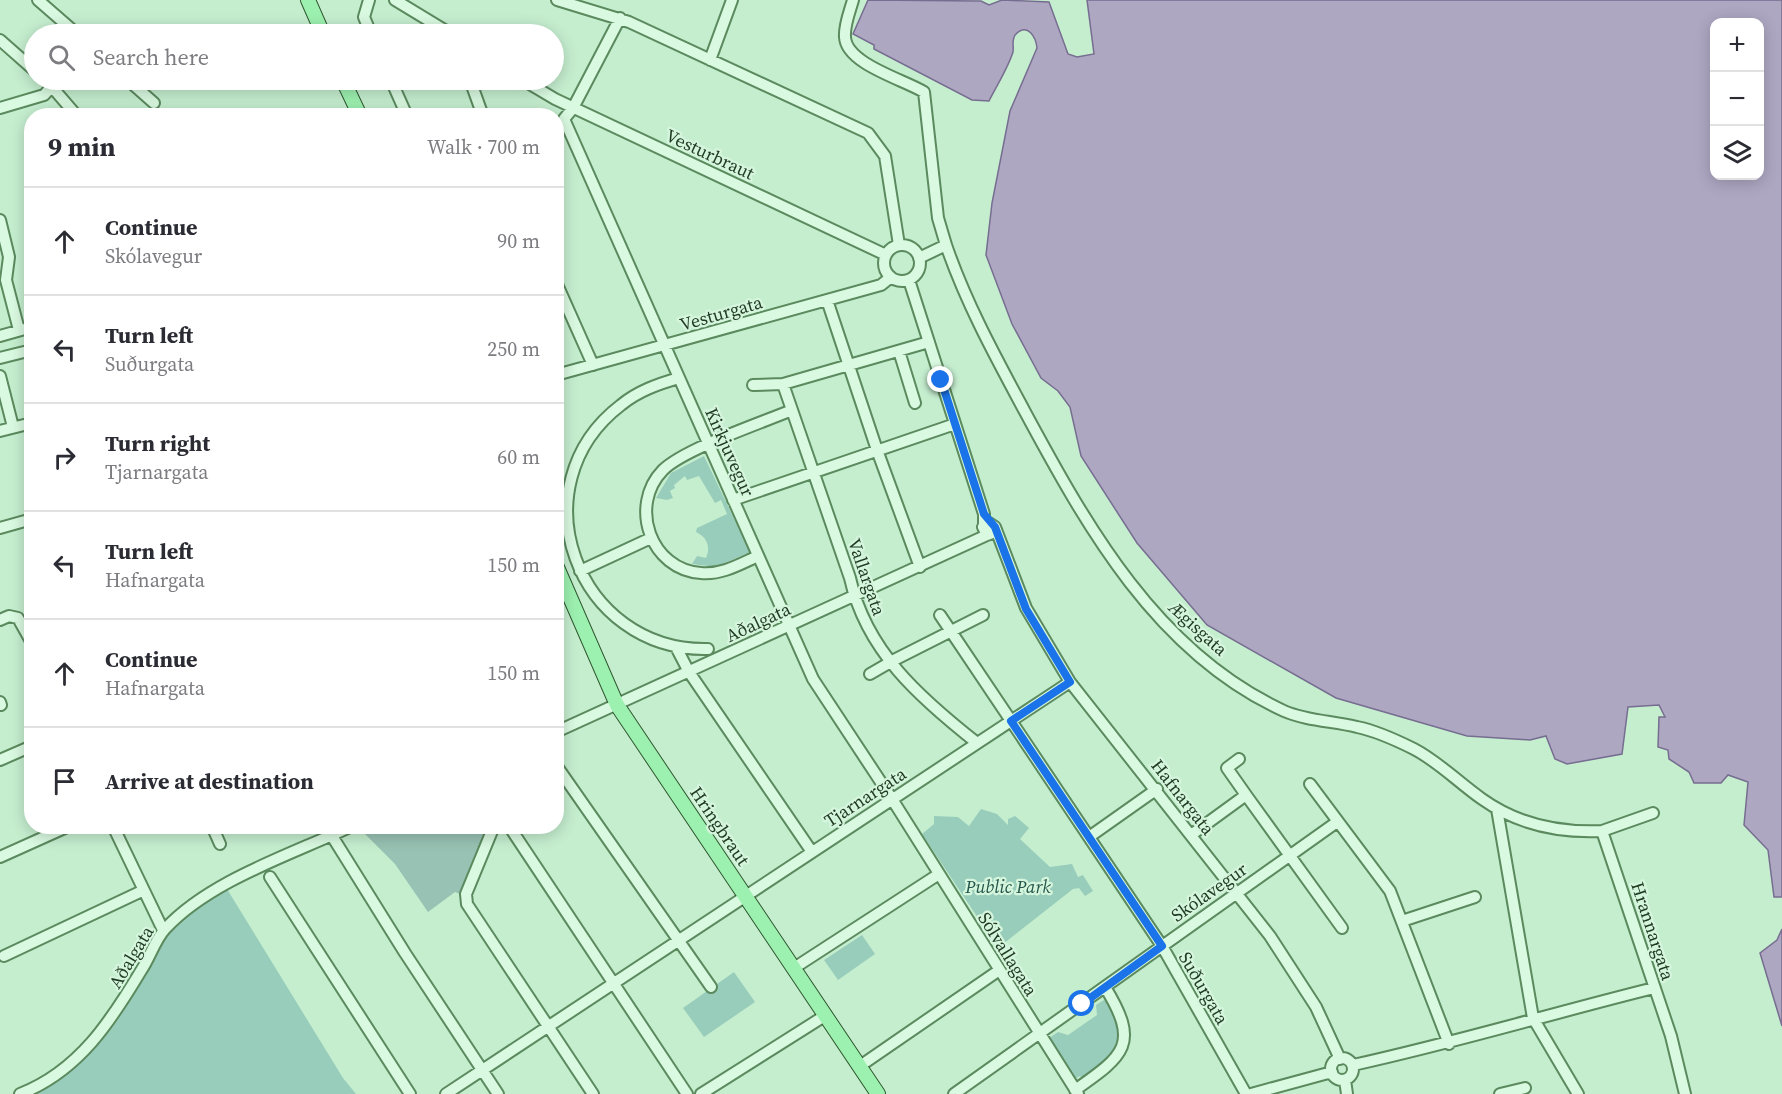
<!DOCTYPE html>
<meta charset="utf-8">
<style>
:root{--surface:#fff;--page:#f7f7f7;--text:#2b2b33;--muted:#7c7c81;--line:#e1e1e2}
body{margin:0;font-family:"Source Serif 4",serif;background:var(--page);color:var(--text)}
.controls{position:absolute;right:18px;top:18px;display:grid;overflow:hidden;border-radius:12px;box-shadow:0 3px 15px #0003}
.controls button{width:54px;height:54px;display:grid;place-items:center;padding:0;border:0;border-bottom:2px solid var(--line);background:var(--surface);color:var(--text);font:30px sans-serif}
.stop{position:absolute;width:18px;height:18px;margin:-14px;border:4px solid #1a73e8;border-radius:50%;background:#fff}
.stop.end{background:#1a73e8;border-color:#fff;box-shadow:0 2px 6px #0008}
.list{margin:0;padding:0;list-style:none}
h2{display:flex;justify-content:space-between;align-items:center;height:78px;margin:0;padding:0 24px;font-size:26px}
h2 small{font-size:20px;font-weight:400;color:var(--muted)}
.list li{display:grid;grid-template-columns:39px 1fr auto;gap:18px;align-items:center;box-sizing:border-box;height:108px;padding:0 24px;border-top:2px solid var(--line)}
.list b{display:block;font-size:22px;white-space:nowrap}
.list p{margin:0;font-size:20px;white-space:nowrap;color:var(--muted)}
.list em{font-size:20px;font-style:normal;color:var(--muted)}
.icon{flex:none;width:33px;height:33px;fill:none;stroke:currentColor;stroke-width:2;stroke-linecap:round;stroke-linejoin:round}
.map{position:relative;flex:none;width:1782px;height:1094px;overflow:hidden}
.search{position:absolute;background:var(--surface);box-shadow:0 3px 15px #0003;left:24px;top:24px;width:540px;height:66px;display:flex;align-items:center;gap:15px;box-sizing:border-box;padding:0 21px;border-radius:33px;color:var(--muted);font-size:22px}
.panel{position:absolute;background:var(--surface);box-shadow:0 3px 15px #0003;left:24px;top:108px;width:540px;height:726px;border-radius:24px}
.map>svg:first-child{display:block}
</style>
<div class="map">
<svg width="1782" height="1094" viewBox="0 0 1782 1094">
<rect width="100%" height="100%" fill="#c5eecf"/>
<path fill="#99cdbb" d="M704 456 750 552 716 567 692 564 697 556 706 558C711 547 707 537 696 532L697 528 727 514 721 500 715 503 699 476 687 480 685 476 674 485 675 488 670 491 673 498 667 500 656 498 671 473Z
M981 809 997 814 1008 825V819L1015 816 1029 828 1020 839 1050 867 1072 864 1078 877 1083 875 1093 891 1085 896 1079 888 1073 889 998 948 922 834 934 824V816L958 817 969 826Z
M227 889 343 1078 356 1094H37L35 1087C58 1074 80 1061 99 1042 133 1009 147 959 178 923 191 907 209 898 227 889Z
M862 935 875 954 838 980 824 960Z
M734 972 755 1002 704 1037 683 1008Z
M1104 1000 1109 1002C1131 1047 1118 1052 1083 1080L1080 1076 1075 1079 1049 1038 1058 1032 1068 1035 1097 1015 1096 1005Z"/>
<path fill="#98c2b3" d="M381 827V826L487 827 460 894 455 892 428 912 395 864 365 834Z"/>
<path fill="#ada7c2" stroke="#776d90" stroke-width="1.5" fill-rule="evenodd" d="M868 0 981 1 989 5 1002 0 1049 2 1068 54 1077 57 1094 54 1087 0H1782V897H1774L1768 850 1744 825 1748 782 1728 775 1721 783H1694L1689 772 1669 759 1668 750 1658 747 1659 717H1665L1659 705 1628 707 1622 754 1567 764 1555 759 1546 736 1530 740 1467 736 1336 698 1207 625 1137 543 1081 456 1070 407 1058 391 1041 378 1012 324 986 255 992 203 1010 111 1037 48C1036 38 1028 22 1016 34 1011 39 1014 46 1013 52 1008 68 997 85 989 101L972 100 874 49V45L853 34ZM1714 22H1760V176H1714Z
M1782 929V1026L1760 953 1777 940Z"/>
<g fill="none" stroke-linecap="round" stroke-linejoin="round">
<defs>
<path id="minor" d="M38 0 77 34
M369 0 364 17 371 34
M395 0 451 34
M557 0 629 22 868 133 885 156 899 245
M853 0C850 11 844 25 845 37 846 64 905 80 924 92L938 218 946 245
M620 18 573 108 564 119 813 679 892 799 1078 1094
M0 40 34 70
M710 60 732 0
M46 80 77 116
M128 80 154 103
M391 80 407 116
M470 80 483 116
M523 80 555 99 886 255
M0 108 44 95 58 80
M0 220 9 257 6 280 19 330
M884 263a18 18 0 1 1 36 0a18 18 0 1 1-36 0Z
M919 258 946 245C966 303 995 356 1024 410 1087 527 1157 653 1284 711 1307 721 1333 721 1357 727 1377 731 1396 740 1414 749 1439 762 1459 783 1482 799 1517 824 1560 833 1602 831
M909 280 984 514V525
M556 282 593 365
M827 300 877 450 920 567
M0 336 32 327
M899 351 915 403
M0 358 32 350
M556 375 881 285 891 277
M0 376 13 427
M679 378C658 384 638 391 621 405 515 486 577 652 708 649
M783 384 850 578C866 651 920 698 977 743
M753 385 783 384 929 342
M0 431 32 423
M733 500 955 424
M0 528 32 519
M995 532 987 535 983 527 989 523 995 527 1026 608 1070 682 1270 936 1316 1007 1340 1059
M758 556C740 564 722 575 701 573 651 570 628 506 663 470 684 449 761 423 792 410
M580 571 651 538
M940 615 1162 946 1246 1094
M0 620 9 616 18 618 32 643
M676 647 689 672 812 852
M894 660 983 615
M870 674 889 663
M0 702 1 705
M556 732 987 535
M1239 759 1227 768 1246 795
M0 760 32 746
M556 765 711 987
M1310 784 1390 891 1449 1044
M1497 809 1533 1018 1578 1094
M1653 813 1602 831 1671 1036 1685 1094
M113 826 163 930
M212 826 220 844
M494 826 466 894 467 904 593 1094
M509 826 687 1094
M1191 835 1246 795 1342 928
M332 836 405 953 498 1094
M1089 837 1157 789
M0 857 69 826
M270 877 410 1094
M1402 921 1475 897
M4 956 142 891
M794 968 939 874
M1331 1069a11 11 0 1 1 22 0a11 11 0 1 1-22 0Z
M1353 1065C1454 1043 1553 1013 1654 988
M860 1066 998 971
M1345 1080 1347 1094
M1075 1090C1125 1055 1140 1044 1105 987
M20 1094C79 1071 111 1021 142 969 150 957 155 940 165 929 210 880 293 854 352 826
M446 1094 1070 682
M701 1094 826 1015
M954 1094 1337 822
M1251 1094 1332 1072
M1500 1094 1525 1088"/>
<path id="major" d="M308 0 323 34
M343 80 360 116
M556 565 617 705 878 1094"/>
</defs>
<use href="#minor" stroke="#5b8a5e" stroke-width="14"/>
<use href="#major" stroke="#2f572f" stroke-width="16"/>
<use href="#minor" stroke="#d9f9e0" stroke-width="10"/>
<use href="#major" stroke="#9df1b0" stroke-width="14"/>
</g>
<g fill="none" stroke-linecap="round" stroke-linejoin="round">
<path stroke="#1a73e8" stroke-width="8" d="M941 380 984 514 995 527 1026 609 1070 682 1011 721 1162 946 1082 1004"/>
</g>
<g text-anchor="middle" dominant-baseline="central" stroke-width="4.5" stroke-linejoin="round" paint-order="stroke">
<g font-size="18" fill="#1f3a1f" stroke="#d5f6dd">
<text transform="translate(710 154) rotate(25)">Vesturbraut</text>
<text transform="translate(721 313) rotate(-16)">Vesturgata</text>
<text transform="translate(730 452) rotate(66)">Kirkjuvegur</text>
<text transform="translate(867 577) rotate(71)">Vallargata</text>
<text transform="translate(758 622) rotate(-25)">Aðalgata</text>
<text transform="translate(1198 628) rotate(42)">Ægisgata</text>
<text transform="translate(865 797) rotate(-33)">Tjarnargata</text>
<text transform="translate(1183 797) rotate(52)">Hafnargata</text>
<text transform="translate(720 826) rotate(56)">Hringbraut</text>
<text transform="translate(1209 892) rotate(-35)">Skólavegur</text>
<text transform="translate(1653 931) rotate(72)">Hrannargata</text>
<text transform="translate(1008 954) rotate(58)">Sólvallagata</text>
<text transform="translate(131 957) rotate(-59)">Aðalgata</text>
<text transform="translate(1204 988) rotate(60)">Suðurgata</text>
</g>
<g font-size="18" font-style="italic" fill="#25564c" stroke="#d5f6dd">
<text x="1008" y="886">Public Park</text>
</g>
</g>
</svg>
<div class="controls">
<button>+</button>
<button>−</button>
<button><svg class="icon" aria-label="layers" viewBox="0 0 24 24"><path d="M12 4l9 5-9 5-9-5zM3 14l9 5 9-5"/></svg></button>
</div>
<div class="stop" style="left:1082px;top:1004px"></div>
<div class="stop end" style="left:941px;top:380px"></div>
<div class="search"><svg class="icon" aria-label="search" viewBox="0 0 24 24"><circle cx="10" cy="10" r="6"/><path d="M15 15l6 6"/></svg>Search here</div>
<section class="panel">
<h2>9 min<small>Walk · 700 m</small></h2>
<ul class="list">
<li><svg class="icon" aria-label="ahead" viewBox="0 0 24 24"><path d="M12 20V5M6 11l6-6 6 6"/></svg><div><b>Continue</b><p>Skólavegur</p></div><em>90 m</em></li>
<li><svg class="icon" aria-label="left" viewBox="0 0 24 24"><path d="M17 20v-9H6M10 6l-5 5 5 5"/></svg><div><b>Turn left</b><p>Suðurgata</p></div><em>250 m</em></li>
<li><svg class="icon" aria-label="right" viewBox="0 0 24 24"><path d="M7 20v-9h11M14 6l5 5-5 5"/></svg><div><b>Turn right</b><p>Tjarnargata</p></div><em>60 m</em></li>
<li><svg class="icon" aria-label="left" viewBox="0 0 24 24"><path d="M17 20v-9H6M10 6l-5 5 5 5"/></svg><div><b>Turn left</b><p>Hafnargata</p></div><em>150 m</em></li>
<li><svg class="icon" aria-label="ahead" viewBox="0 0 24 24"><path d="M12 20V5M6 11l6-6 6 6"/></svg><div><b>Continue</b><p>Hafnargata</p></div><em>150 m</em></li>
<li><svg class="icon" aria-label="arrive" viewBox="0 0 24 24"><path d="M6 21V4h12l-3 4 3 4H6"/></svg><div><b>Arrive at destination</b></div></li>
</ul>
</section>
</div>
